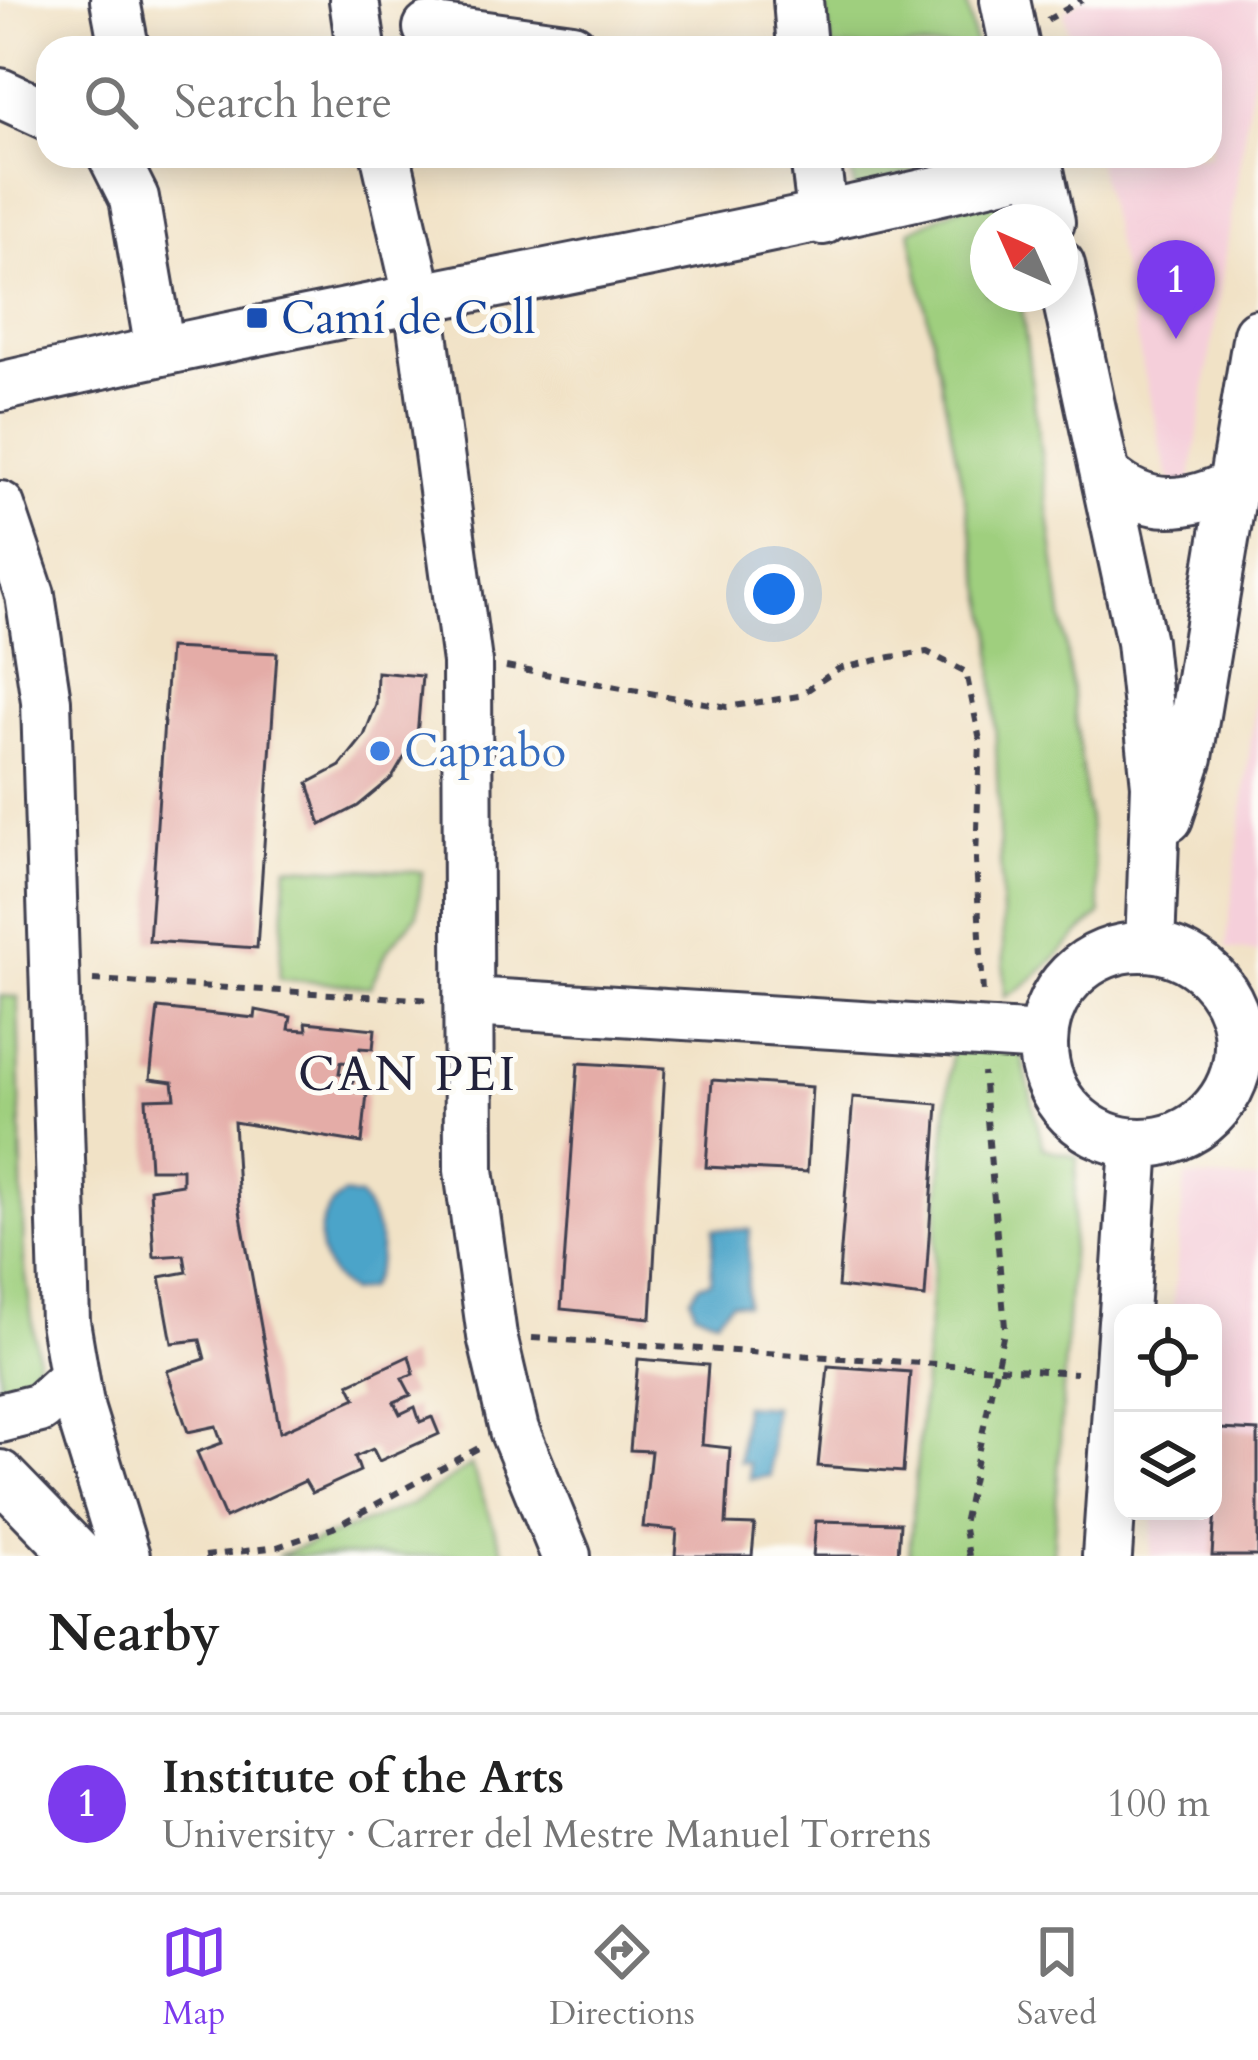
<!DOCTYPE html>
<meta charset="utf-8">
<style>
:root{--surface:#fff;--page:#f2f2f2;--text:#222;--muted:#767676;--line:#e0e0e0;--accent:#7c3aed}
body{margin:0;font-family:Cardo,serif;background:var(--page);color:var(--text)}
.controls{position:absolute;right:36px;bottom:36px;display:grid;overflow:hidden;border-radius:24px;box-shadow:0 6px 30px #0003}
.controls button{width:108px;height:108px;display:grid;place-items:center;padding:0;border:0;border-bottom:3px solid var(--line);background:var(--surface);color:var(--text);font:60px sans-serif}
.compass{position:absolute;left:970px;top:204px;width:108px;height:108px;border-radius:50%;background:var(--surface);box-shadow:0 6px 30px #0003;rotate:315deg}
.you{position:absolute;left:774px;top:594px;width:42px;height:42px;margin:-30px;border:9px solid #fff;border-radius:50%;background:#1a73e8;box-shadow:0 0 0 18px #1a73e833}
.badge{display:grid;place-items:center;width:78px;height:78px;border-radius:50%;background:var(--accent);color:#fff;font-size:39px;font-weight:700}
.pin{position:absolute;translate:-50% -99px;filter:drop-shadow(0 3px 6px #0008)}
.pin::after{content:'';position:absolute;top:63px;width:42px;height:36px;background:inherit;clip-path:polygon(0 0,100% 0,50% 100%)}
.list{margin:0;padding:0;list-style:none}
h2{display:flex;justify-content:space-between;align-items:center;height:156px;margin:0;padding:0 48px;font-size:51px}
h2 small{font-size:39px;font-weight:400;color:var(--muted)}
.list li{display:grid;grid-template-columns:78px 1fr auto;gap:36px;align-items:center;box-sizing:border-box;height:180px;padding:0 48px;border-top:3px solid var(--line)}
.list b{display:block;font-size:45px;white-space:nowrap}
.list p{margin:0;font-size:39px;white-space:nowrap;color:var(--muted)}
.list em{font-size:39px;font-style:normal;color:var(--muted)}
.icon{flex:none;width:66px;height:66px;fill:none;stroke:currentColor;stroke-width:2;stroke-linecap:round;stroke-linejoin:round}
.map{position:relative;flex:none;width:1258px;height:1556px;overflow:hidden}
.search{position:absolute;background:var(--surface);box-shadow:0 6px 30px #0003;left:36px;right:36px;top:36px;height:132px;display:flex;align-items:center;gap:30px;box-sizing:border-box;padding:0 42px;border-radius:36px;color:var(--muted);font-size:45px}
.sheet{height:336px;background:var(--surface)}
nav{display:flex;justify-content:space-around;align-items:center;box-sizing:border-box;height:168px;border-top:3px solid var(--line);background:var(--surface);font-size:33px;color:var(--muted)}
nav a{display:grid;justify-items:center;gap:6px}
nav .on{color:var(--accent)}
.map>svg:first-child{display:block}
</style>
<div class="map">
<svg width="1258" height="1556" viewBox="0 0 1258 1556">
<rect width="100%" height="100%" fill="#fdfcf7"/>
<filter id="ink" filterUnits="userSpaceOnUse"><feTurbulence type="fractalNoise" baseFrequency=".00833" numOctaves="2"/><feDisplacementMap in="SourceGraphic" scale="24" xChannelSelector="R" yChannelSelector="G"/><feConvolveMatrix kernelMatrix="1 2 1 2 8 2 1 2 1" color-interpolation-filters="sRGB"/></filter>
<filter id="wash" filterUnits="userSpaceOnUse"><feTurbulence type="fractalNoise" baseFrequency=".004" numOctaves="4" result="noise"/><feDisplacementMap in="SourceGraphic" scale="48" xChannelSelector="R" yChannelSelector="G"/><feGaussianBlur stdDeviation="2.7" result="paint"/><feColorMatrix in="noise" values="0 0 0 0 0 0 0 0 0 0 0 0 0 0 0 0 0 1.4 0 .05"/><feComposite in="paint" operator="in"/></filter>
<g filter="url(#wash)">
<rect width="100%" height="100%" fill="#f1e2c6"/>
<path fill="#f5cfda" d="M1082 0H1258V44L1190 485 1174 487 1166 470 1096 156H1210V48H1072L1064 11Z
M1258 678V953L1226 948Z
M1185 1177 1258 1180V1556H1150L1154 1511H1213V1313H1172Z"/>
<path fill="#9fcf7e" stroke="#60785c" stroke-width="3" d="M824 0H966L976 48H832Z
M849 156H955L855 191Z
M1006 184 1011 222H988V294H1020L1101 914C1068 940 1042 979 1005 997L992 631 910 231Z
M287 866 422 872 417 915 388 949 370 987 279 979Z
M0 996 18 997 24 1262 38 1360 19 1388 0 1389Z
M953 1036 1020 1048 1043 1148 1077 1157 1053 1556H909Z
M471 1465 505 1556H277L411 1505Z"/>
<path fill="#4ca4c9" stroke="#376382" stroke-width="3" d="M344 1194 360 1197C381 1228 389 1256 367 1289L350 1292C315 1269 307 1220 344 1194Z
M714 1229 750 1230 746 1304 731 1302 716 1319 694 1311 691 1297 699 1285 711 1281Z
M743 1405 773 1407 770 1476 750 1479 748 1463 739 1462Z"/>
<g id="blocks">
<path fill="#e4aca7" d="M169 648 277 653 257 948 149 941Z
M377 672 422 676 417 736 392 778 358 806 321 825 308 783 340 766 364 736 376 705Z
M158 1008 255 1018 256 1010 291 1017 289 1029 307 1030 306 1022 375 1029 373 1049 360 1048 356 1063 341 1062 339 1073 355 1076 349 1091 367 1093 362 1143 234 1122 239 1205 280 1432 356 1398 349 1384 409 1356 414 1374 402 1378 411 1395 394 1402 400 1414 415 1407 420 1422 432 1417 439 1434 379 1461 373 1449 355 1457 360 1471 312 1493 305 1481 225 1518 197 1452 222 1443 216 1426 188 1432 167 1371 205 1359 200 1340 172 1343 160 1277 187 1272 184 1255 154 1257 150 1189 182 1184V1169H150L146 1099 175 1098 173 1082 150 1079Z
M578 1063 665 1068 651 1318 561 1309Z
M712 1080 812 1087 807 1172 706 1167Z
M853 1097 938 1104 925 1297 838 1287Z
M638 1359 708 1365 702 1445 730 1448 726 1524 755 1525 752 1556H675L677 1530 643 1527 651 1451 630 1450Z
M828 1366 910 1372 903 1472 818 1466Z
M1220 1429 1258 1431V1556H1212Z
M816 1521 900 1523 898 1556H813Z"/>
</g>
</g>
<g filter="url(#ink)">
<use href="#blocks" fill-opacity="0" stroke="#413f50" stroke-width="3"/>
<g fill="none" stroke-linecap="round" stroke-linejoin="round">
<defs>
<path id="minor" d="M115 0 124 48
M354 0 361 48
M798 0 802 48
M1005 0 1015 48
M428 28 572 48
M0 93 48 115
M113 156 134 198 160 350
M386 156 418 296 467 662 469 1170 492 1336 514 1430 566 1556
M815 156 823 220
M1036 156 1050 222
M1060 265 1141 642 1156 785 1150 947
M0 387C345 307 694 251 1038 167
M1108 477C1146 511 1188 507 1232 485
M0 506 30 595 46 701 65 1322 80 1410 125 1556
M1168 818 1188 757 1258 334
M1043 1045a98 98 0 1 1 196 0a98 98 0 1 1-196 0Z
M470 1002 1043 1037
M1124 1313 1135 1144
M0 1418 40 1408 72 1379
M0 1475 79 1556
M1107 1556 1123 1321"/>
</defs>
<use href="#minor" stroke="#413f50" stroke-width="54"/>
<path stroke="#413f50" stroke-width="6" stroke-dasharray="9 9" stroke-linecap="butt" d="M1047 20 1082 0
M506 667 727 707 799 696 838 669 891 657 927 652 966 672 980 740 976 860 983 994
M93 980 434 1000
M532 1338 1076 1373
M205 1556 277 1547 333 1528 482 1446
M969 1556 963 1524 1005 1327 983 1073"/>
<use href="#minor" stroke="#fff" stroke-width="48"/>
</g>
</g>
<rect fill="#1a4fb4" stroke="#fdfcf7" stroke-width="4.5" x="245" y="306" width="24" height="24" rx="6"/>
<circle fill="#3f7fe0" stroke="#fdfcf7" stroke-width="4.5" cx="380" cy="751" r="12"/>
<g text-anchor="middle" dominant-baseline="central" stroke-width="10" stroke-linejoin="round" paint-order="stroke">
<g font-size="45" fill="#164399" stroke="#fdfcf7" text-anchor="start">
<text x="281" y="318">Camí de Coll</text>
</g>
<g font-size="45" fill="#366cbe" stroke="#fdfcf7" text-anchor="start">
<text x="404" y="751">Caprabo</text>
</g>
<g font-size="48" letter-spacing="3" fill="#22223b" stroke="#fdfcf7">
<text x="408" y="1074">CAN PEI</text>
</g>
</g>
</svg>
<div class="controls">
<button><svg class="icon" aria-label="locate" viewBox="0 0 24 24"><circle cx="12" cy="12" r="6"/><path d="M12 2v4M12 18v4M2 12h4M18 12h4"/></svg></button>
<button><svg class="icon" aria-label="layers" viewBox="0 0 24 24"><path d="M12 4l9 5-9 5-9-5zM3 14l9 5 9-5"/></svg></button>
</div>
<svg class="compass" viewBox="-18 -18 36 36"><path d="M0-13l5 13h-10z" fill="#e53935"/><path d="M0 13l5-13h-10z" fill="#767676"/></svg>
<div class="you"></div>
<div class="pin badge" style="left:1176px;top:339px">1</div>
<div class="search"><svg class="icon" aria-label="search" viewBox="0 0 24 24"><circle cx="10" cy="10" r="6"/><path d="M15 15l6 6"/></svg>Search here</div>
</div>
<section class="sheet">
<h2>Nearby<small></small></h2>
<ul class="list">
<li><span class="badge">1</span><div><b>Institute of the Arts</b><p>University · Carrer del Mestre Manuel Torrens</p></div><em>100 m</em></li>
</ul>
</section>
<nav>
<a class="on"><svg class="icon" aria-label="map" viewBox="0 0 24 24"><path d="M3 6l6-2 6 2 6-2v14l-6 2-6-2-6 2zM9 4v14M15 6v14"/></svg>Map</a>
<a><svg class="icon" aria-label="directions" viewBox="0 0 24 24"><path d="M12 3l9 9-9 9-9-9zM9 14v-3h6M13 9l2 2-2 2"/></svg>Directions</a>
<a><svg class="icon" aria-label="saved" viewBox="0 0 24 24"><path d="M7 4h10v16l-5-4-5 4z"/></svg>Saved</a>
</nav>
